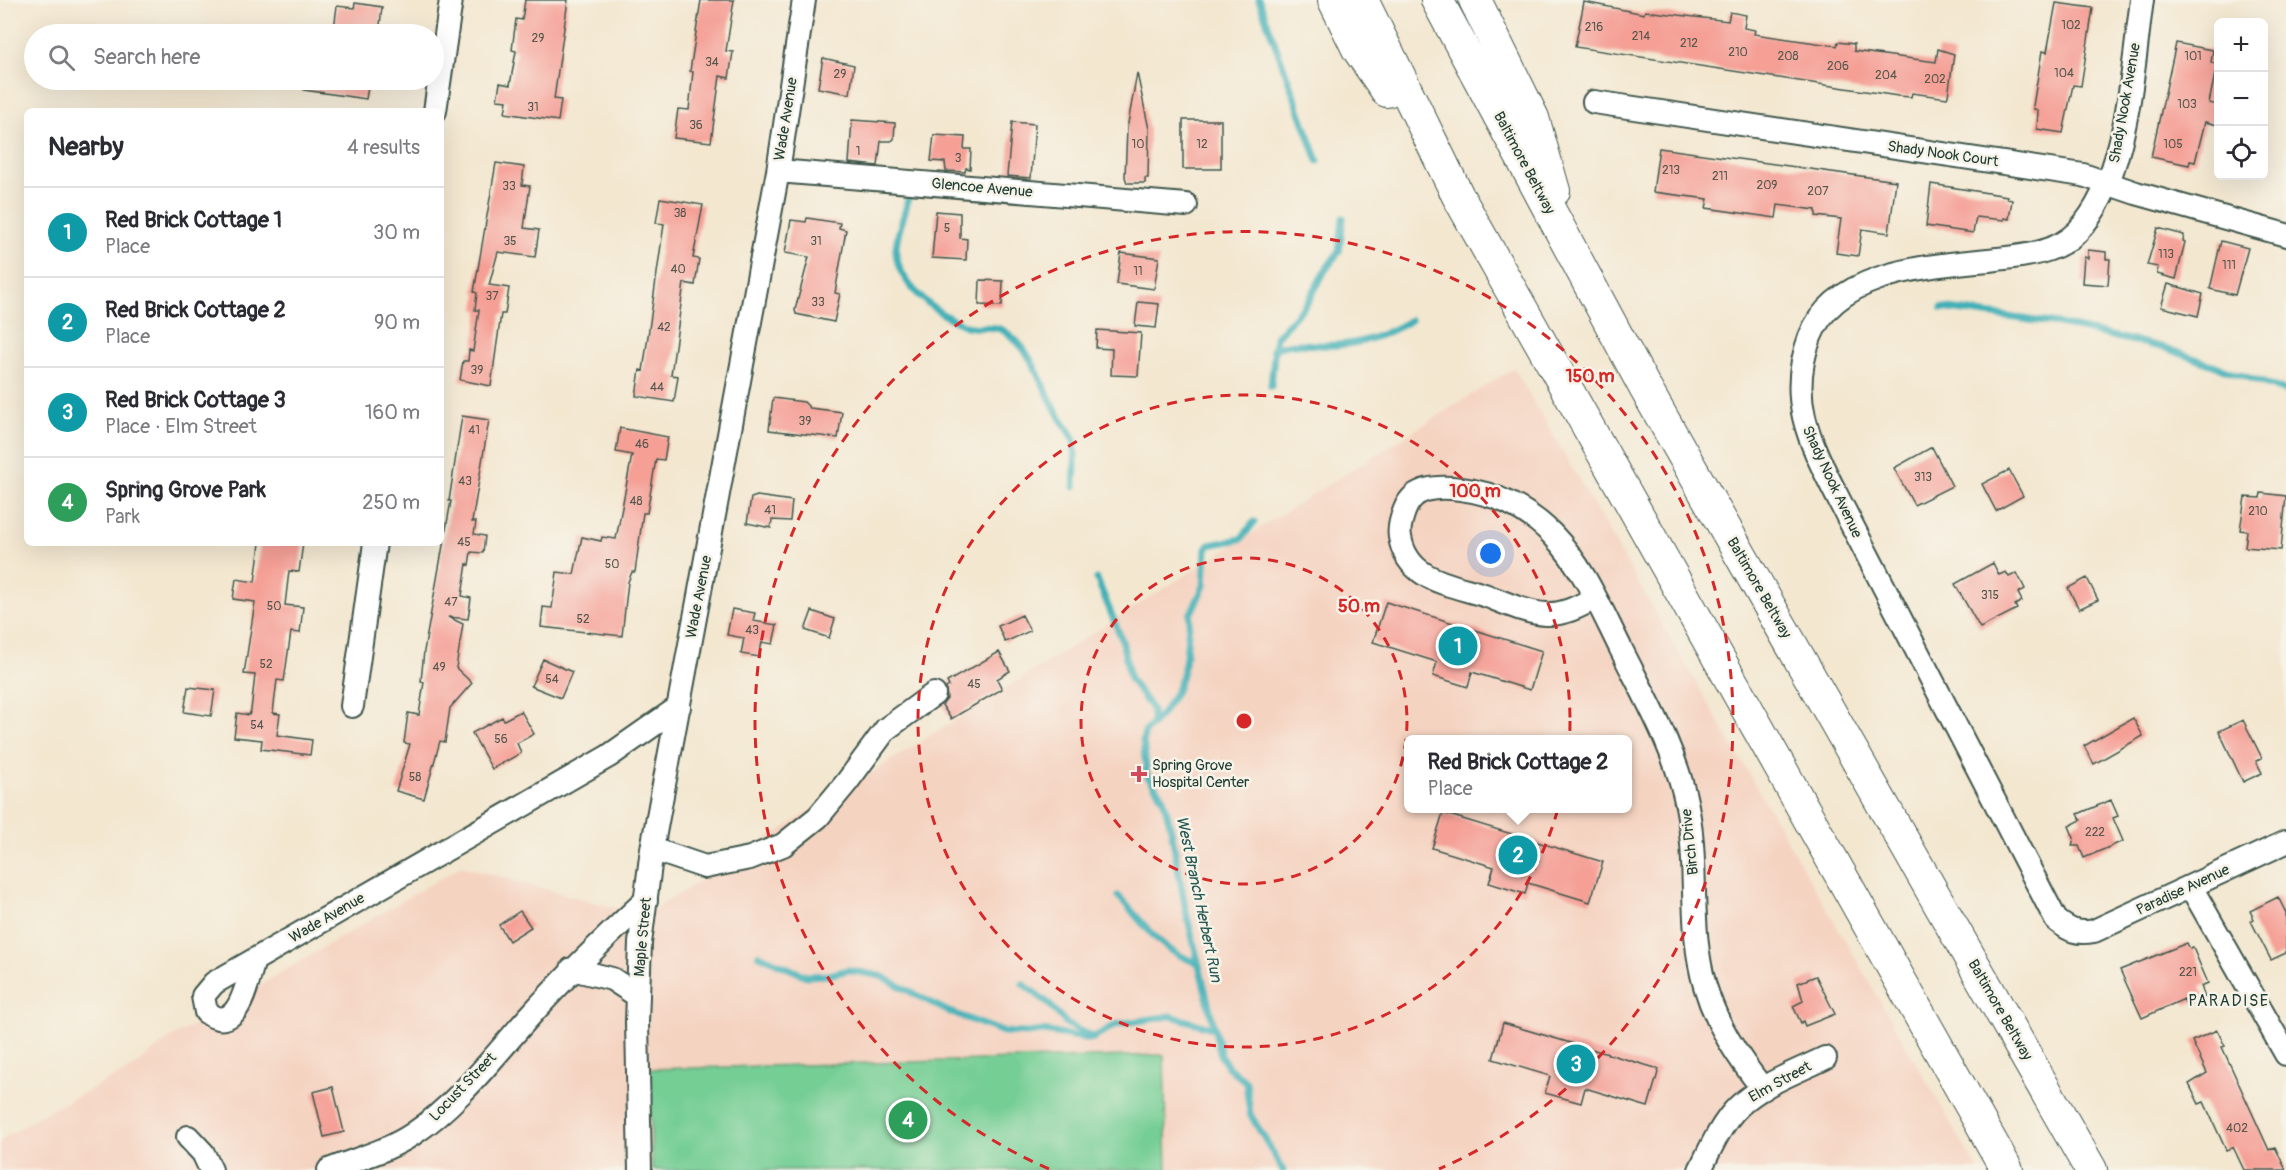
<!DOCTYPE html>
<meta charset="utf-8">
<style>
:root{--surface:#fff;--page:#f2f2f3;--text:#2b2b33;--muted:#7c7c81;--line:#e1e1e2;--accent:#111827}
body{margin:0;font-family:Pangolin,sans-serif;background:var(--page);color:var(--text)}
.controls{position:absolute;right:18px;top:18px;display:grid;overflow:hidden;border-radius:9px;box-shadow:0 6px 24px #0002}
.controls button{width:54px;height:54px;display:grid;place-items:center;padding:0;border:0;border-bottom:2px solid var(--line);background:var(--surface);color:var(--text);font:30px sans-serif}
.you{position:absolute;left:1491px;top:554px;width:21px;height:21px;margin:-15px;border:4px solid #fff;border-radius:50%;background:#1a73e8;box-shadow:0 0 0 9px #1a73e833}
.badge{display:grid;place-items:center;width:39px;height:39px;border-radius:50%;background:var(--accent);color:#fff;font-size:20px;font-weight:700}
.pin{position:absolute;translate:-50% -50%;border:3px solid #fff;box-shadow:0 2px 6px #0006}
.popup{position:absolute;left:1404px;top:735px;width:228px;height:78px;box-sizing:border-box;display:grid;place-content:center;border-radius:9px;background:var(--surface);filter:drop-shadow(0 2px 4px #0005);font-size:20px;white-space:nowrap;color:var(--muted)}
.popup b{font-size:22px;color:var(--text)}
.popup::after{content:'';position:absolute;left:50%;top:100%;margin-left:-12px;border:12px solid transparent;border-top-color:var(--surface)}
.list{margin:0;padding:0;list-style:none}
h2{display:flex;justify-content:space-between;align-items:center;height:78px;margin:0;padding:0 24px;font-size:26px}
h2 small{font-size:20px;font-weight:400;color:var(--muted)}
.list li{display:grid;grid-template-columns:39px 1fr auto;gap:18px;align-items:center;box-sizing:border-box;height:90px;padding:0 24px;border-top:2px solid var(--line)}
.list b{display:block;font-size:22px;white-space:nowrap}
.list p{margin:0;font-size:20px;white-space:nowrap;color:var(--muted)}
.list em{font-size:20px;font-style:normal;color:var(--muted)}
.icon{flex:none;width:33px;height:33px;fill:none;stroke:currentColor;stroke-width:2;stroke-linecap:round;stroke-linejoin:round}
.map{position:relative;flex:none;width:2286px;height:1170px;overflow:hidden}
.search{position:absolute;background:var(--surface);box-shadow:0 6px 24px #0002;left:24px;top:24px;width:420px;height:66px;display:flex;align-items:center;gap:15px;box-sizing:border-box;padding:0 21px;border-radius:33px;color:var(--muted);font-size:22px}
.panel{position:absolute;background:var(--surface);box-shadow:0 6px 24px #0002;left:24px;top:108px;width:420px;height:438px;border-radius:9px}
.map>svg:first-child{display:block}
</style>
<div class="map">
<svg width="2286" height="1170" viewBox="0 0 2286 1170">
<rect width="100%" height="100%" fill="#f7f3e8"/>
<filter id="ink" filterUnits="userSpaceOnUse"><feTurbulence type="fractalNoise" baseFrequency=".0167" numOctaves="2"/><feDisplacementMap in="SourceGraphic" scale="12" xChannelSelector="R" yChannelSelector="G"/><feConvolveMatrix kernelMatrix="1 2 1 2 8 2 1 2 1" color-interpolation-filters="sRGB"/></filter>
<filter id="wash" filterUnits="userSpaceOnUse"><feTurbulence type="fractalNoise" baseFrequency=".008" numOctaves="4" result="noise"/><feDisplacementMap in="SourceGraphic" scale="24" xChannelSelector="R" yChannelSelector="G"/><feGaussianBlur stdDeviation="1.35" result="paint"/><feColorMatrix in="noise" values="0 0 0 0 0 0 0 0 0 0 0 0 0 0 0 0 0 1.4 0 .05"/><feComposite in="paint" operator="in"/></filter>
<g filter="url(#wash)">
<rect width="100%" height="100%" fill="#f3e7d0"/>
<path fill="#f5d3c1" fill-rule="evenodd" d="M1514 368 1978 1170H1167L1163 1055 649 1069 652 1170H0V1141L37 1117 132 1068 169 1039 461 866 644 916ZM1408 740H1628V808H1408Z"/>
<path fill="#75ce94" stroke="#4a8664" stroke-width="1.5" d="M1164 1055 1167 1170H652L649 1069Z"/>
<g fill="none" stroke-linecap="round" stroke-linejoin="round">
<path stroke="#40b0b7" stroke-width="7" d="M1259 0 1318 161
M908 198C906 214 897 230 896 247 894 282 935 313 964 325 976 331 992 323 1004 331 1034 350 1041 386 1058 414 1062 423 1072 432 1074 441 1077 455 1074 473 1074 487
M1942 308 2059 324 2165 348 2286 391
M1273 350C1293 339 1315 347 1337 345 1362 344 1389 333 1411 320
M1271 386 1276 337 1308 302 1324 272 1339 251 1343 218
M1254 522 1241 539 1209 545 1206 549 1204 586 1190 615 1185 664 1178 688 1162 714 1145 732 1143 740 1147 775 1163 798 1170 825 1186 911 1221 1056 1228 1067 1246 1082 1250 1114 1283 1170
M1097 579 1122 640 1130 679 1152 709 1153 724
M1118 896C1146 924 1157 950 1198 963
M759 955 806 976 828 975 848 970 881 976 947 1011 1003 1032 1027 1033 1043 1031 1090 1039 1118 1024 1171 1016 1215 1029
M1023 984 1047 1002 1067 1024 1094 1038"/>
</g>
<g id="blocks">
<path fill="#f59f95" d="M525 0H568L554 99 561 100 558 121 505 113 507 101 497 100 500 83 510 85 516 51 512 50 516 19 522 20Z
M701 0H734L726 51 733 52 729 78 720 76 711 142 674 138 678 109 689 110 693 72 690 71Z
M1584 2 1644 14 1645 11 1728 21 1730 12 1746 15 1744 28 1755 30 1754 34 1837 46 1838 42 1854 44V51L1936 62 1938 49 1954 54 1948 96 1947 98 1912 93 1911 97 1898 96 1575 47Z
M355 3 382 7 379 34 334 29 337 6 354 8Z
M2056 3 2093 8 2081 86 2073 85 2063 133 2037 129 2038 110 2034 109 2033 106 2042 51 2047 52Z
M2176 43 2213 50 2211 63 2217 64 2209 103 2218 105V125L2205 122 2195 162 2190 161 2189 165 2151 157Z
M823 58 854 65 850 94 818 88Z
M1137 73 1149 129 1148 178H1145V183H1127L1125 177 1127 129Z
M305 80H369L366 99 304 90Z
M852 120 895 123 894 139 891 141H881L878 166 849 163Z
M1183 120H1221V169H1183Z
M1012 122 1035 124 1031 178 1007 176Z
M934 135 965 137 964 149H971L970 169 966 168 965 172 946 171 945 162 931 161Z
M1659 148 1896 181 1889 233 1862 229 1858 256 1836 253 1841 219 1816 216V210L1778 205 1776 218 1706 208 1708 199 1653 192Z
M496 163 524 167 522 185 530 186 524 228 539 230 535 257 498 252 489 285 509 288 505 314H501L491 386 460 380 463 361H468L469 350 473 351 479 310H475L477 293 474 292Z
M1931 184 2007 196V199L2012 200 2009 219 2004 218V220L1976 217 1973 233 1926 226Z
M660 198 703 205 693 258 699 259 695 285 684 283 671 375 678 376 674 402 636 396 640 370 643 371 664 224 656 223Z
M936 211 960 213V238L967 239 966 260 932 258Z
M807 218 840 223 839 228 846 230 835 293 840 294 834 322 796 314 795 310 809 257 785 253 791 220 806 222Z
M2158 228 2184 235 2183 241 2185 242 2176 279 2157 274 2158 267 2147 265Z
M2221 241 2248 248 2235 295 2210 289Z
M2088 250 2106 252V259H2110L2108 285 2082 283 2084 257 2088 258Z
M1121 253 1159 258 1154 289 1117 284Z
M980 280 1003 281 1002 306 979 305Z
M2168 284 2203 294 2198 316 2161 307Z
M1138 302 1159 304 1156 328 1135 326Z
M1097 330 1141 333 1138 376 1111 375 1112 349 1096 348Z
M773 398 804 402 810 408 842 412 838 438 769 430Z
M462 416 489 420 472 522H476L474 534 485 536 483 553 471 552 469 565 467 564 462 596 471 598 468 619 448 617 463 624 456 668 472 683 450 708 445 742 440 741 424 799 396 791 410 744 404 743 408 713 419 715 424 682 421 681 424 651 451 501H449Z
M620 428 668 437 664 460 656 459 647 513H643L635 572H632L628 582 622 636 541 627 543 607 552 608 557 572 574 574 582 537 601 541 602 537 616 539 632 455 616 452Z
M1932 447 1952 486 1914 505 1894 468Z
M2009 470 2023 496 1996 511 1982 484Z
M2261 493 2286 496 2281 550 2245 547 2247 531 2240 530 2245 497 2260 498Z
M757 496 792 501 790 521 772 520 771 528 747 523 751 498Z
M260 543H303L299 572 289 571 285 605 303 607 300 633 291 632 284 681 277 680 273 713 280 714 277 735 312 740 310 755 261 749 262 740 234 737 237 713 249 715 251 710 255 675 244 674 255 602 233 599 236 579 255 582Z
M1993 563 1999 575 2006 572 2009 577 2017 573 2025 589 2018 593 2022 601 2015 605 2017 609 1980 628 1955 584Z
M2087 578 2098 600 2079 609 2068 588Z
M1386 602 1542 651 1530 690 1472 672 1468 687 1433 676 1437 662 1373 642Z
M732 609 755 613 753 621 777 625 773 644 762 642 759 657 741 654 744 638 727 635Z
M812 611 835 619 829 638 805 630Z
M1022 615 1030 631 1005 642 998 626Z
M999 652 1010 671 997 679 1002 689 951 719 942 705 947 699 946 688 949 686 947 682Z
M543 659 572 672 561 698 531 686Z
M188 687 215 690 211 716 184 712Z
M521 711 534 734 517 743 521 753 492 769 472 733 502 717 504 720Z
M2133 718 2143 736 2094 764 2084 746Z
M2243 720 2262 758 2256 761 2262 773 2243 782 2219 731Z
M2111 800 2118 816 2113 818 2123 841 2084 858 2079 846H2072L2074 838 2069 826 2081 820 2078 814Z
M1443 813 1603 862 1590 902 1528 883 1525 894 1489 883 1494 867 1432 848Z
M2278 897 2286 913V953L2271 960 2251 921 2254 919 2250 911Z
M520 911 531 927 509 941 499 925Z
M2187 943 2190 949 2193 948 2208 983 2201 986 2205 997 2186 1005 2184 999 2142 1018 2120 970Z
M1816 976 1835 1014 1805 1026 1803 1021 1801 1023 1793 1006 1803 1001 1798 983Z
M1503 1023 1659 1069 1648 1107 1585 1088 1581 1103 1545 1093 1550 1076 1493 1059Z
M2217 1030 2225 1046 2222 1047 2269 1150 2275 1147 2286 1170H2244L2233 1147 2226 1150 2204 1102 2199 1104 2189 1084 2207 1073 2192 1041Z
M333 1087 344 1132 324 1137 313 1092Z"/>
</g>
</g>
<g filter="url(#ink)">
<use href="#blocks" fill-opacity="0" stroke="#3f564b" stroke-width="1.5"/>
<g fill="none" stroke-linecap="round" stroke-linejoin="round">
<defs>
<path id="minor" d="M2142 0C2132 70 2128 180 2077 232 2056 253 2025 256 1997 259 1936 266 1836 268 1810 337 1786 400 1811 444 1839 500L2056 920C2070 931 2077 934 2094 931L2286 842
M1594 102 2083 175 2136 193 2286 235
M435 111 451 0
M778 171 1186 205
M1595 598C1580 606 1564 615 1546 614 1527 613 1505 603 1487 596 1451 584 1407 581 1400 537 1398 527 1404 506 1412 498 1423 486 1446 487 1461 489 1495 493 1527 509 1552 534 1583 566 1601 609 1621 649 1646 699 1676 750 1687 806 1699 865 1688 928 1705 986 1717 1026 1737 1056 1763 1089
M352 706 375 543
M652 849 705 867 750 858 783 845 818 817 847 782 886 729 934 694
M2191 887 2286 1054
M254 960C247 982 239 1037 206 1012L203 996 214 983 254 960 609 756 679 707
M572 969 612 979 638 996
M188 1137 203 1153 211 1170
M329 1170C356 1159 388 1151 413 1134 458 1104 493 1057 529 1017 566 976 605 938 646 900
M640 1170 637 1022 640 943 652 849 778 171 804 0
M1700 1170C1710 1149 1722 1122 1739 1106 1762 1084 1796 1072 1825 1058"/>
<path id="highway" d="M1334 0 1358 49 1387 91
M1362 0 1458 196 2007 1170
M1437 0 1644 386 2091 1170
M1475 0 1533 118 1554 191"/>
</defs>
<use href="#minor" stroke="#3f564b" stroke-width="26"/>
<use href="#highway" stroke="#3f564b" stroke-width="34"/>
<use href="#minor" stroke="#fff" stroke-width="22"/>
<use href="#highway" stroke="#fff" stroke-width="32"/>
</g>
</g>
<g fill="none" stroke="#d62828" stroke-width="3" stroke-dasharray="10 8">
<circle cx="1244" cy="721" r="163"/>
<circle cx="1244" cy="721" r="326"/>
<path d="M1049 1169A489 489 0 1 1 1439 1169"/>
</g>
<path fill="#d1495b" stroke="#f7f3e8" stroke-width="2" d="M1136 765h6v6h6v6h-6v6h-6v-6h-6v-6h6z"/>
<g text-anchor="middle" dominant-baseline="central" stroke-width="5" stroke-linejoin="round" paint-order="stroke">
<g font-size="12" fill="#54564c">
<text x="2071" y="25">102</text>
<text x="1594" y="27">216</text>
<text x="1641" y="36">214</text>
<text x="538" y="38">29</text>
<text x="1689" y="43">212</text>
<text x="1738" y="52">210</text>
<text x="1788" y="56">208</text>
<text x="2193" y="56">101</text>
<text x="712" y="62">34</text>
<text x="1838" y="66">206</text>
<text x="2064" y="73">104</text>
<text x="840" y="74">29</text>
<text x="1886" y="75">204</text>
<text x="1935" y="79">202</text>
<text x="2187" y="104">103</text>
<text x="533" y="107">31</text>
<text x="696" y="125">36</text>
<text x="1138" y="144">10</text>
<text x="1202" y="144">12</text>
<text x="2173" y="144">105</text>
<text x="858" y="151">1</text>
<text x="958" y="158">3</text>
<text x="1671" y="170">213</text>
<text x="1720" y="176">211</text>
<text x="1767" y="185">209</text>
<text x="509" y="186">33</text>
<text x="1818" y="191">207</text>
<text x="680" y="213">38</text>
<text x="947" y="228">5</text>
<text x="510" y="241">35</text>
<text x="816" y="241">31</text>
<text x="2166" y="254">113</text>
<text x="2229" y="265">111</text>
<text x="678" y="269">40</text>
<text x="1138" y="271">11</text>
<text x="492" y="296">37</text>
<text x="818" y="302">33</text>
<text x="664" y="327">42</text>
<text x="477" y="370">39</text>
<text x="657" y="387">44</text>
<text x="805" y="421">39</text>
<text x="474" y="430">41</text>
<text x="642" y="444">46</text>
<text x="1923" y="477">313</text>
<text x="465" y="481">43</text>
<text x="636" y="501">48</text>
<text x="770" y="510">41</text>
<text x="2258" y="511">210</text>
<text x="464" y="542">45</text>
<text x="612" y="564">50</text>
<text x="1990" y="595">315</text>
<text x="451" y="602">47</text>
<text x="274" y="606">50</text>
<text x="583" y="619">52</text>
<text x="752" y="630">43</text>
<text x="266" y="664">52</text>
<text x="439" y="667">49</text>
<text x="552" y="679">54</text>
<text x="974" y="684">45</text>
<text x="257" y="725">54</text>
<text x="501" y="739">56</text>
<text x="415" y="777">58</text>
<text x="2095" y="832">222</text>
<text x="2188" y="972">221</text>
<text x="2237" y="1128">402</text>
</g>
<g font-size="15" fill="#1f3d34" stroke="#f7f3e8">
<text transform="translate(2125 103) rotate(-80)">Shady Nook Avenue</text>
<text transform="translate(786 119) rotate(-81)">Wade Avenue</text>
<text transform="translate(1943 154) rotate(8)">Shady Nook Court</text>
<text transform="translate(1524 163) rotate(62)">Baltimore Beltway</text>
<text transform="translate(982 188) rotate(5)">Glencoe Avenue</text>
<text transform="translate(1832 482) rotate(65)">Shady Nook Avenue</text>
<text transform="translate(1759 588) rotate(60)">Baltimore Beltway</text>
<text transform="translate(699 597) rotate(-79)">Wade Avenue</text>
<text transform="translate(1690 842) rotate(-96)">Birch Drive</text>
<text transform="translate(2183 890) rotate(-25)">Paradise Avenue</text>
<text transform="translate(327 918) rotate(-30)">Wade Avenue</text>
<text transform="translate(643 937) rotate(-85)">Maple Street</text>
<text transform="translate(2000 1010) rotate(60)">Baltimore Beltway</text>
<text transform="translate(1780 1082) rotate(-29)">Elm Street</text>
<text transform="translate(463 1087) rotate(-46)">Locust Street</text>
</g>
<g font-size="15" fill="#1f3d34" stroke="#f7f3e8" text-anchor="start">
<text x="1152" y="765">Spring Grove<tspan x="1152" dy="17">Hospital Center</tspan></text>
</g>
<g font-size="16" font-style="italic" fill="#275a55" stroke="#f7f3e8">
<text transform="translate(1199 899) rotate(78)">West Branch Herbert Run</text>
</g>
<g font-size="16" letter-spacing="1.5" fill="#1f3d34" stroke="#f7f3e8">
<text x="2229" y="1001">PARADISE</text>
</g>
</g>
<circle cx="1244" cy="721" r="9" fill="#d62828" stroke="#f7f3e8" stroke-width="3"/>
<g font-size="18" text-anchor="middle" font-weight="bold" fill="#d62828" stroke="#f7f3e8" stroke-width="5" stroke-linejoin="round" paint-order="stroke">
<text x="1590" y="382">150 m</text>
<text x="1475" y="497">100 m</text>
<text x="1359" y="612">50 m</text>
</g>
</svg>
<div class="controls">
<button>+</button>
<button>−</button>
<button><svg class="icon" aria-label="locate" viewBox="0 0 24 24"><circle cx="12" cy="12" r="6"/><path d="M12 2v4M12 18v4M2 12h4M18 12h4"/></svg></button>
</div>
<div class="you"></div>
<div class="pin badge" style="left:1458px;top:646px;background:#0f9aa8">1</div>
<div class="pin badge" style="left:1518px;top:855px;background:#0f9aa8">2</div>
<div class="popup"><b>Red Brick Cottage 2</b>Place</div>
<div class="pin badge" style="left:1576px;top:1064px;background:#0f9aa8">3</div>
<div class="pin badge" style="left:908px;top:1120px;background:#2e9e5b">4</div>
<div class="search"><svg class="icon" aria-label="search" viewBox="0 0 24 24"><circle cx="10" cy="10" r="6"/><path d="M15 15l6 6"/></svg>Search here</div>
<section class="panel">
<h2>Nearby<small>4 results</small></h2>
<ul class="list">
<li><span class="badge" style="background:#0f9aa8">1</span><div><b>Red Brick Cottage 1</b><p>Place</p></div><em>30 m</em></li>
<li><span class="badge" style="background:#0f9aa8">2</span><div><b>Red Brick Cottage 2</b><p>Place</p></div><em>90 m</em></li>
<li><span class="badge" style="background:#0f9aa8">3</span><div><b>Red Brick Cottage 3</b><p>Place · Elm Street</p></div><em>160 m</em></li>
<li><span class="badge" style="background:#2e9e5b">4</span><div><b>Spring Grove Park</b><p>Park</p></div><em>250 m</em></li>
</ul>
</section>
</div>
